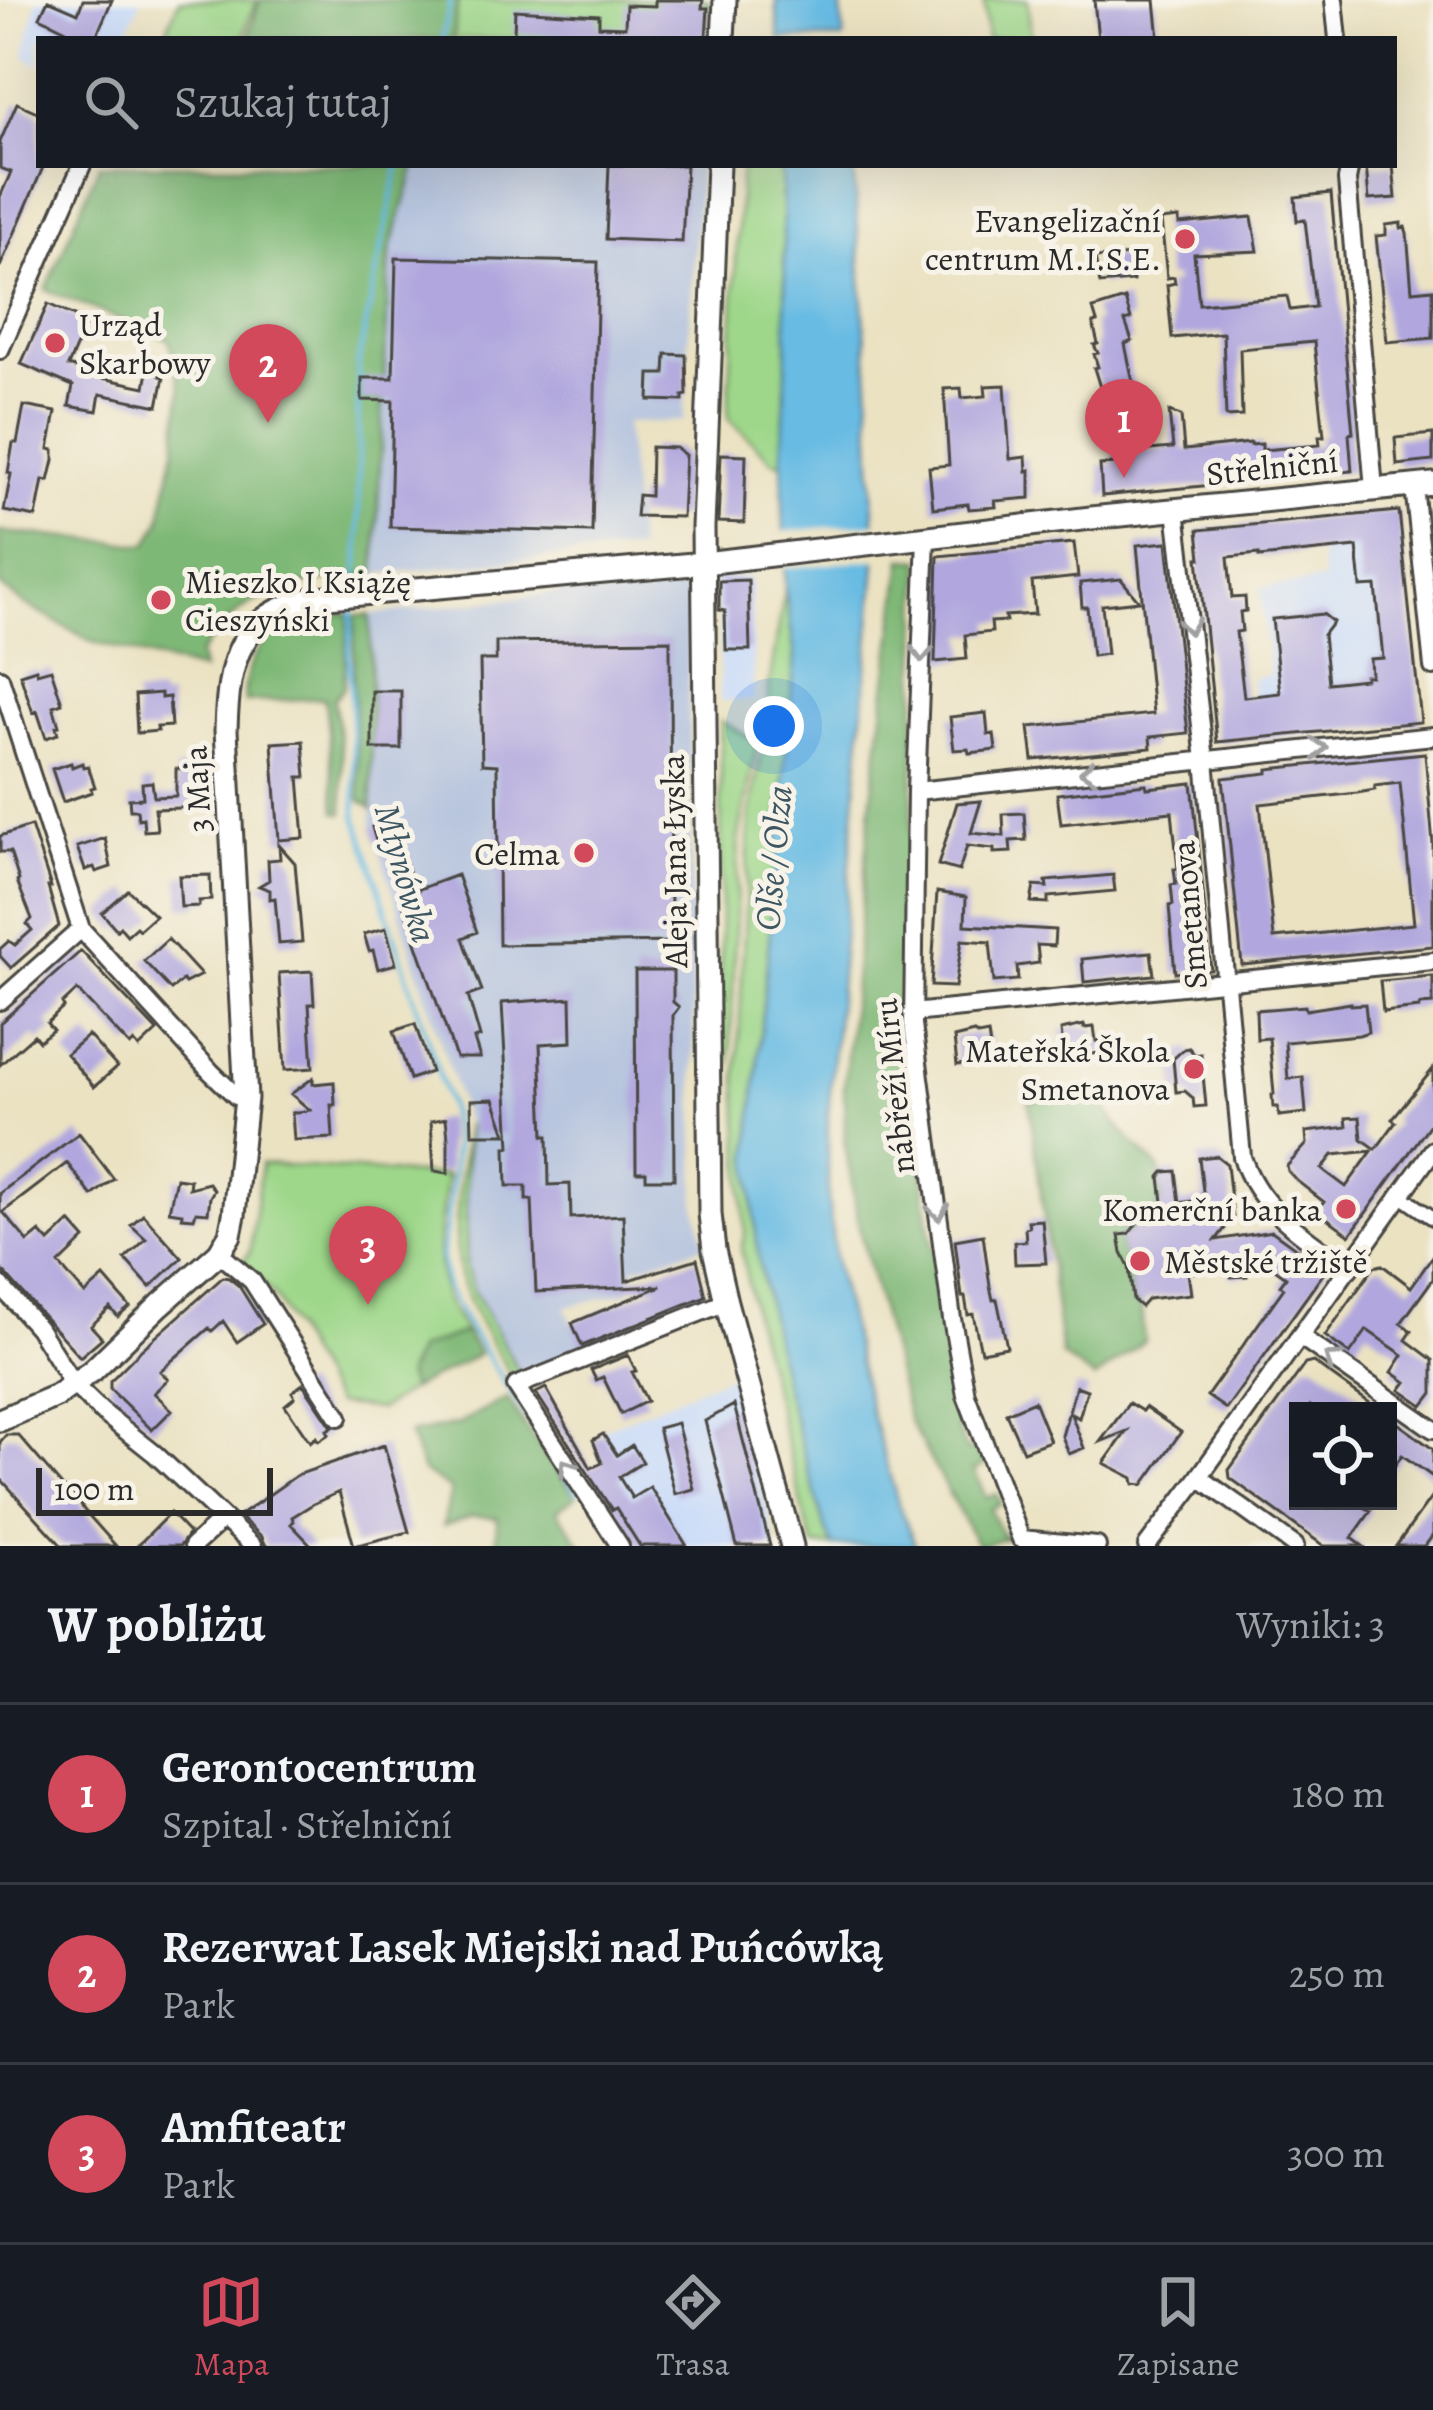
<!DOCTYPE html>
<html lang="pl">
<meta charset="utf-8">
<style>
:root{--surface:#171b24;--page:#242831;--text:#f1f3f6;--muted:#9ea1a6;--line:#363941;--accent:#d1495b}
body{margin:0;font-family:Alegreya,serif;background:var(--page);color:var(--text)}
.controls{position:absolute;right:36px;bottom:36px;display:grid;overflow:hidden;border-radius:0px;box-shadow:0 12px 48px #0002}
.controls button{width:108px;height:108px;display:grid;place-items:center;padding:0;border:0;border-bottom:3px solid var(--line);background:var(--surface);color:var(--text);font:60px sans-serif}
.scale{position:absolute;left:36px;bottom:30px;width:237px;box-sizing:border-box;padding-left:12px;border:6px solid #2b2b2b;border-top:0;font-size:33px;line-height:42px;white-space:nowrap;color:#2b2b2b;-webkit-text-stroke:9px #f7f3e8;paint-order:stroke}
.you{position:absolute;left:774px;top:726px;width:42px;height:42px;margin:-30px;border:9px solid #fff;border-radius:50%;background:#1a73e8;box-shadow:0 0 0 18px #1a73e833}
.badge{display:grid;place-items:center;width:78px;height:78px;border-radius:50%;background:var(--accent);color:#fff;font-size:39px;font-weight:700}
.pin{position:absolute;translate:-50% -99px;filter:drop-shadow(0 3px 6px #0008)}
.pin::after{content:'';position:absolute;top:63px;width:42px;height:36px;background:inherit;clip-path:polygon(0 0,100% 0,50% 100%)}
.list{margin:0;padding:0;list-style:none}
h2{display:flex;justify-content:space-between;align-items:center;height:156px;margin:0;padding:0 48px;font-size:51px}
h2 small{font-size:39px;font-weight:400;color:var(--muted)}
.list li{display:grid;grid-template-columns:78px 1fr auto;gap:36px;align-items:center;box-sizing:border-box;height:180px;padding:0 48px;border-top:3px solid var(--line)}
.list b{display:block;font-size:45px;white-space:nowrap}
.list p{margin:0;font-size:39px;white-space:nowrap;color:var(--muted)}
.list em{font-size:39px;font-style:normal;color:var(--muted)}
.icon{flex:none;width:66px;height:66px;fill:none;stroke:currentColor;stroke-width:2;stroke-linecap:round;stroke-linejoin:round}
.map{position:relative;flex:none;width:1433px;height:1546px;overflow:hidden}
.search{position:absolute;background:var(--surface);box-shadow:0 12px 48px #0002;left:36px;right:36px;top:36px;height:132px;display:flex;align-items:center;gap:30px;box-sizing:border-box;padding:0 42px;border-radius:0px;color:var(--muted);font-size:45px}
.sheet{height:696px;background:var(--surface)}
nav{display:flex;justify-content:space-around;align-items:center;box-sizing:border-box;height:168px;border-top:3px solid var(--line);background:var(--surface);font-size:33px;color:var(--muted)}
nav a{display:grid;justify-items:center;gap:6px}
nav .on{color:var(--accent)}
.map>svg:first-child{display:block}
</style>
<div class="map">
<svg width="1433" height="1546" viewBox="0 0 1433 1546">
<rect width="100%" height="100%" fill="#f7f3e8"/>
<filter id="ink" filterUnits="userSpaceOnUse"><feTurbulence type="fractalNoise" baseFrequency=".00833" numOctaves="2"/><feDisplacementMap in="SourceGraphic" scale="24" xChannelSelector="R" yChannelSelector="G"/><feConvolveMatrix kernelMatrix="1 2 1 2 8 2 1 2 1" color-interpolation-filters="sRGB"/></filter>
<filter id="wash" filterUnits="userSpaceOnUse"><feTurbulence type="fractalNoise" baseFrequency=".004" numOctaves="4" result="noise"/><feDisplacementMap in="SourceGraphic" scale="48" xChannelSelector="R" yChannelSelector="G"/><feGaussianBlur stdDeviation="2.7" result="paint"/><feColorMatrix in="noise" values="0 0 0 0 0 0 0 0 0 0 0 0 0 0 0 0 0 1.4 0 .05"/><feComposite in="paint" operator="in"/></filter>
<g filter="url(#wash)">
<rect width="100%" height="100%" fill="#ebe2c2"/>
<path fill="#cadcf9" d="M37 0H141L124 39H39V66L24 55Z
M1399 511 1421 722 1258 739 1252 678 1270 675 1260 588 1323 581 1317 519Z
M751 577 754 700 720 701V615L717 614 715 578Z
M733 1374 776 1546H687L650 1487 632 1498 619 1477 642 1461 632 1445 617 1455 601 1430Z"/>
<path fill="#b7c5de" d="M416 165H700L683 421 625 423 638 549 375 574 390 250Z
M658 581 687 591 696 1208 705 1246 633 1268 630 1291 565 1307 583 1348 519 1378 473 1290 466 1264 467 1124 372 827 370 615Z"/>
<path fill="#9ed78a" stroke="#64815a" stroke-width="3" d="M179 0H253L257 1 241 39H163Z
M458 0H709L707 39H453Z
M984 0H1028L1031 39H987Z
M741 165H781L787 346 782 463 773 461 728 418Z
M785 589 795 656 749 1159 759 1263 784 1384 825 1528 833 1546H814L809 1532 754 1316 741 1248 745 1234 737 1077 750 815 767 724 769 685Z
M721 721 750 738 757 745 739 836 730 1065 721 1069Z
M467 1124 466 1264 473 1290 517 1369 519 1378 514 1380C493 1344 464 1305 458 1263 452 1223 463 1165 467 1124Z
M261 1164 447 1176C442 1215 432 1260 446 1299 451 1310 459 1321 465 1332L418 1349 406 1374 411 1389 379 1410 335 1404 275 1297 243 1261 250 1252Z"/>
<path fill="#7eb876" stroke="#547250" stroke-width="3" d="M260 0H458L453 39H247Z
M99 165H416L390 250 375 574C299 583 245 586 199 655L202 671 93 642 24 604 0 586V532L147 545 160 522 176 444 181 389 169 339 46 290Z
M903 559 921 560 905 1011 929 1227 960 1403 968 1423 957 1429 967 1451 978 1447 985 1465 974 1470 986 1497 997 1494 1001 1503 990 1509 1002 1536 1013 1533 1014 1536 978 1546 909 1421 860 1232 845 1144 844 1087 872 796Z
M349 614 344 687 334 699 342 755 343 813 336 812 325 698 245 702C241 668 265 628 300 619 315 615 333 614 349 614Z
M370 615 372 808 360 800 353 687 355 616Z
M1094 1094 1124 1133 1160 1170 1163 1202 1149 1221 1138 1222 1129 1234 1119 1235 1122 1253 1129 1267 1133 1300 1141 1307 1144 1341 1095 1379 1062 1356 1029 1101Z
M465 1332 479 1354 411 1389 406 1374 418 1349Z
M507 1398 524 1426 576 1496 557 1510 582 1546H496L498 1517 472 1516 443 1526 451 1490 423 1472 409 1434 459 1424Z"/>
<path fill="#67bbe3" stroke="#497387" stroke-width="3" d="M776 0H840L844 39H779Z
M781 165H853L869 383 876 565 828 1116V1198L836 1267 870 1410 899 1506 916 1546H833L825 1528 784 1384 759 1263 749 1159 795 656 785 589 782 463 787 346Z"/>
<path fill="#ebe2c2" d="M882 522V559L779 569 778 532Z"/>
<g fill="none" stroke-linecap="round" stroke-linejoin="round">
<path stroke="#67bbe3" stroke-width="4.5" d="M442 39 451 0
M355 587 359 562 358 362 399 165
M353 604 349 655 356 816 449 1106 455 1145 453 1174 442 1256 446 1286 466 1324 576 1492"/>
</g>
<g id="blocks">
<path fill="#b1a7de" fill-rule="evenodd" d="M48 0 78 13 83 0H112L95 39H62L66 30 40 17Z
M655 0H703L702 8H708L706 39H594L514 33 515 10 599 15V26L625 27 626 5 655 6Z
M1094 0H1155L1159 39H1098Z
M17 103 39 113V165H44L0 267V197L11 172 0 168V142Z
M609 165H686L682 242 606 239Z
M1366 165H1393L1396 198 1369 200Z
M1331 193 1353 433 1349 434 1352 471 1102 496 1100 465 1114 464 1113 449 1137 447V451L1173 448 1169 412 1181 416 1184 450 1251 443V445L1262 444V450L1320 445 1319 436H1324L1314 342 1240 349 1242 416 1226 417 1223 333 1172 338 1167 285 1175 283 1174 277 1167 278 1161 220 1179 218V224L1252 217 1258 251 1194 254 1199 304 1287 296 1290 310 1315 307 1305 220 1297 221 1295 197Z
M1401 223V228L1405 227 1407 233 1412 291 1433 289V338L1387 342 1376 236 1386 235V225Z
M1131 255 1133 281 1100 284 1095 258Z
M396 258 598 262 592 532 390 527 393 401 362 400V378H393Z
M1125 299 1131 319 1125 321 1132 341 1125 344 1134 387 1103 397 1094 368 1098 367 1094 354 1098 353 1094 345 1098 344 1093 323 1097 322 1093 309Z
M48 304 87 322 68 366 102 376V378L145 387 150 362 162 365 160 376 164 377 158 406 100 394 97 411 69 406 73 386 21 364Z
M666 354 686 355 687 395 683 396V401L649 400 650 374H665Z
M1005 385 1010 459 1026 457 1027 471 1030 470V498L995 501 996 507 969 509 968 504 933 508 929 467 949 465 944 389 961 388 962 398 986 396 985 386Z
M24 406 56 412 49 449 54 450V460L49 481 43 480 36 517 4 511 11 474 8 473 13 443H17Z
M1433 434V461L1397 465 1395 438Z
M651 447 676 448 685 455 682 517 636 516 638 495 650 496Z
M721 454 746 455 744 523 718 522Z
M1399 511 1421 722 1217 742 1198 558H1201L1198 530ZM1357 547 1361 587 1376 586 1383 658 1370 659 1371 676H1365V679L1328 683 1323 635 1333 622 1323 614 1272 619 1280 693 1244 697 1236 632 1242 631 1240 612 1246 611 1245 597 1232 598 1228 557 1259 554V557Z
M1167 542 1188 733 1150 737 1151 748 1033 760 1029 727 1153 714 1137 545Z
M1074 543 1078 577 1032 582 1035 614 1005 616 1006 621 991 622 992 632 965 635 967 659 935 662 938 556Z
M1121 579 1139 601 1102 605 1107 654 1092 656 1087 607H1082L1080 583Z
M748 580 750 650H726L725 611 719 610V581Z
M670 640 671 942 499 945 497 765 482 764 480 660H496V642Z
M36 669 37 673 51 669 62 703 53 706 59 726 56 727 58 734 46 738 37 711 33 713 20 674Z
M372 691H401V749H372Z
M161 693V698L169 697 171 726 157 727 158 731 137 733 135 695Z
M986 713 988 735 994 734 996 750 969 753 968 749 954 750 950 717Z
M303 741 306 777H299L304 838 279 840 272 743Z
M1425 753 1433 844V946L1242 965 1223 778 1268 773V769ZM1400 783 1414 924 1274 938 1260 804 1357 793 1375 790V786Z
M71 763 72 767 82 763 83 767 88 766 95 787 91 788 92 792 63 802 52 769Z
M202 768V780L205 779 204 807 155 809 157 830 144 831 143 818 138 819 137 810H130L129 799 143 798 142 783 152 782 154 797 176 796V769Z
M1192 783 1211 970 1175 973 1169 906 1173 905 1171 885 1176 884 1174 869H1178L1172 812 1061 824 1057 794 1137 785 1146 784 1147 788Z
M981 801 971 833 1004 836 1003 814 1024 813 1026 840 1010 841 1011 852 994 853V849L967 846 959 871 938 865 957 803Z
M394 821 414 891 457 875 477 932 463 938 482 991 468 996 480 1037 474 1039 480 1058H456L381 840 376 841 372 827Z
M31 826 51 887H48L59 926 11 968 0 956V949L9 941 15 945 32 930 27 924 32 919 17 881 19 880 10 852H0V836Z
M105 838 111 867 96 872 94 867 85 870 77 847Z
M279 845 295 863 302 942 279 944 275 898 270 899V890L259 886 269 880 268 860 280 859Z
M210 875 211 900 199 901V906L181 907 179 876Z
M1113 875 1115 891 1048 897V903L1031 902 1034 886 1047 887 1046 881Z
M128 890 155 916 139 930 136 927 127 935 120 927 117 930 102 913Z
M937 892 966 897 965 925 1055 930 1054 946 1037 945 1039 963 1017 966 1018 980 994 982 990 942 962 940 955 987 931 986Z
M386 928 396 964 378 969 373 950 369 951 364 934Z
M168 939 201 975 185 983 183 980 171 990 144 961Z
M81 951 157 1031 139 1048 134 1042 130 1046 77 990 62 1004 64 1007 47 1023 53 1030 39 1041 34 1035 0 1065V1023Z
M1151 952 1154 975 1084 982 1082 959Z
M312 971 314 1004H309L313 1068 285 1070 279 973Z
M635 971H673V1002L679 1007 673 1015 674 1179H646V1172H636Z
M1433 976V1004L1420 1005 1419 1008 1383 1012 1380 981Z
M571 998 572 1042 540 1044 544 1136H548L549 1185 570 1184 571 1218 623 1215 626 1281 697 1259 706 1296 582 1346 572 1323 661 1286 536 1292 532 1200H526V1186H507L506 1147H510L502 1003Z
M1351 1003V1005L1365 1004 1368 1032 1359 1035 1285 1042 1288 1079 1303 1077 1306 1113 1279 1116 1278 1107H1273L1272 1095 1274 1094 1269 1038 1257 1039 1256 1010 1305 1006 1306 1010Z
M415 1024 431 1072 410 1079 394 1031Z
M1084 1025V1028L1094 1027 1096 1041 1123 1038 1125 1062 1113 1063 1111 1052 1064 1057 1061 1030Z
M974 1033 978 1036 988 1034 992 1061 957 1065 954 1038Z
M88 1035 117 1067 94 1087 66 1054Z
M1189 1048 1195 1055 1201 1054 1206 1106 1194 1107 1193 1098 1185 1091 1176 1092 1173 1059 1184 1049Z
M1433 1069V1120L1350 1235 1317 1211 1324 1202 1297 1181 1288 1171 1287 1166 1307 1144 1306 1132 1347 1127 1346 1118 1360 1117 1362 1139 1376 1149 1396 1122 1392 1119ZM1372 1151 1346 1187 1322 1169 1333 1155Z
M313 1078V1084L334 1082 335 1105H331L333 1138 294 1140 292 1113 310 1110 291 1094Z
M494 1099 506 1134H472L471 1100Z
M446 1118 448 1137V1173L434 1171 431 1121Z
M79 1133 114 1179 92 1196 67 1163 3 1212 28 1242 40 1232 49 1242 70 1222 85 1239 59 1264 85 1294 104 1277 130 1307 118 1317 110 1308 91 1326 102 1338 80 1357 0 1268V1193Z
M1217 1156 1227 1164 1233 1218 1216 1240 1272 1231 1326 1270 1226 1409 1207 1396 1284 1288 1280 1285 1286 1277 1268 1264 1246 1267 1247 1276 1231 1277 1228 1268 1188 1273 1191 1294 1148 1299 1141 1307 1133 1300 1129 1267 1122 1253 1119 1235 1129 1234 1138 1222 1149 1221 1163 1202 1160 1177 1164 1172 1176 1171 1180 1203 1204 1199 1199 1158Z
M176 1178 190 1180 189 1188 209 1183 214 1190 210 1197 208 1213 196 1212 194 1218 182 1217V1213L169 1211Z
M143 1214 182 1258 150 1287 125 1259 146 1239 131 1225Z
M1042 1220 1046 1263 1015 1264 1014 1242 1026 1241 1025 1228 1029 1227 1028 1221Z
M983 1235 990 1286 993 1300 997 1299 1007 1347 981 1352 973 1314 968 1315 965 1297H962L955 1240Z
M1433 1256V1279L1401 1323 1412 1331 1406 1340 1433 1360V1393L1423 1406 1400 1390 1406 1382 1392 1372 1403 1355 1367 1330 1350 1354 1325 1336 1374 1267 1382 1265 1411 1287Z
M223 1277 229 1278 239 1286 263 1324 237 1342 223 1321 212 1331 209 1328 160 1371 168 1379 154 1393 172 1410 152 1430 110 1389V1381L140 1351Z
M628 1355 636 1371 632 1372 647 1401 621 1414 603 1377 596 1380 591 1370Z
M1313 1362 1381 1411H1316L1310 1406 1306 1411H1298V1501H1317L1328 1509 1334 1501H1354L1371 1511 1352 1538 1363 1546H1324L1230 1478 1229 1470 1305 1364Z
M303 1384 332 1427 327 1430 329 1434 318 1441 316 1437 310 1442 285 1405 295 1397 292 1392Z
M1076 1386 1087 1390 1079 1418 1071 1414 1084 1448 1069 1454 1062 1436Z
M546 1388 591 1468 602 1463 593 1440 603 1434 617 1455 632 1445 643 1462 619 1477 632 1498 650 1487 687 1546H640L616 1508 612 1510 536 1393Z
M1034 1401 1050 1441 1023 1451 1006 1413Z
M1129 1403 1142 1411 1145 1407 1181 1432 1143 1485 1134 1484 1133 1478 1104 1463 1127 1431 1100 1442Z
M734 1405 770 1546H737L705 1421Z
M1388 1416 1433 1449V1477L1402 1455 1388 1475Z
M677 1423 694 1489 675 1494 658 1428Z
M6 1435H18L63 1487 71 1493 72 1491 84 1510 116 1546H62L0 1478V1442Z
M384 1445 409 1532 354 1546 339 1492 313 1504 292 1517 294 1521 291 1524 312 1546H266L262 1537 239 1516 297 1475Z
M1433 1495V1535L1425 1546H1396Z
M170 1513 189 1533 180 1546H137Z"/>
</g>
</g>
<g filter="url(#ink)">
<use href="#blocks" fill-opacity="0" stroke="#484642" stroke-width="3"/>
<g fill="none" stroke-linecap="round" stroke-linejoin="round">
<defs>
<path id="pedestrian" d="M1400 1195 1433 1218"/>
<path id="minor" d="M1334 0 1338 39
M1350 165 1347 180 1374 489
M0 350 82 165
M1414 486 1433 667
M1176 510 1205 760 1242 1157C1260 1212 1305 1236 1349 1269
M926 537 916 791 913 1025 952 1319 966 1395 1021 1539 1097 1546
M0 678 81 929 211 1072 236 1096 246 1098
M916 791 1433 736
M0 1001 81 929
M912 1013 1433 961
M219 1253 252 1281 339 1417
M0 1285 38 1328 73 1384 101 1411 155 1454 253 1546
M1301 1337 1433 1429
M1199 1477 1295 1546
M193 1546 223 1519
M620 1546 516 1386 726 1302
M1147 1546 1199 1477 1433 1150"/>
<path id="tertiary" d="M723 39 725 0
M718 165 703 527 710 1214 714 1250 726 1302 792 1546
M0 1420 56 1396 92 1371 160 1305 219 1253 230 1235 234 1215 246 1098 226 730C228 660 239 612 317 598L704 563 1091 518 1433 484"/>
</defs>
<use href="#pedestrian" stroke="#484642" stroke-width="18"/>
<use href="#minor" stroke="#484642" stroke-width="22"/>
<use href="#tertiary" stroke="#484642" stroke-width="27"/>
<use href="#pedestrian" stroke="#fff" stroke-width="12"/>
<use href="#minor" stroke="#fff" stroke-width="16"/>
<use href="#tertiary" stroke="#fff" stroke-width="21"/>
</g>
<defs><path id="oneway-chevron" d="M-2-3.5L2.5 0L-2 3.5" fill="none" stroke-width="1.6" stroke-linecap="round" stroke-linejoin="round" transform="scale(3)"/></defs>
<g stroke="#a0a0a0">
<use href="#oneway-chevron" transform="translate(1189 626) rotate(83)"/>
<use href="#oneway-chevron" transform="translate(922 654) rotate(92)"/>
<use href="#oneway-chevron" transform="translate(1319 748) rotate(-6)"/>
<use href="#oneway-chevron" transform="translate(1088 772) rotate(174)"/>
<use href="#oneway-chevron" transform="translate(938 1212) rotate(82)"/>
<use href="#oneway-chevron" transform="translate(1332 1359) rotate(-145)"/>
<use href="#oneway-chevron" transform="translate(567 1467) rotate(-125)"/>
</g>
</g>
<g fill="#d1495b" stroke="#f7f3e8" stroke-width="4.5">
<circle cx="1185" cy="239" r="12"/>
<circle cx="55" cy="343" r="12"/>
<circle cx="161" cy="600" r="12"/>
<circle cx="584" cy="853" r="12"/>
<circle cx="1194" cy="1069" r="12"/>
<circle cx="1346" cy="1209" r="12"/>
<circle cx="1140" cy="1261" r="12"/>
</g>
<g text-anchor="middle" dominant-baseline="central" stroke-width="10" stroke-linejoin="round" paint-order="stroke">
<g font-size="33" fill="#2b2b2b" stroke="#f7f3e8" text-anchor="end">
<text x="1161" y="220">Evangelizační<tspan x="1161" dy="38">centrum M.I.S.E.</tspan></text>
<text x="79" y="324" text-anchor="start">Urząd<tspan x="79" dy="38">Skarbowy</tspan></text>
<text x="185" y="581" text-anchor="start">Mieszko I Książę<tspan x="185" dy="38">Cieszyński</tspan></text>
<text x="560" y="853">Celma</text>
<text x="1170" y="1050">Mateřská Škola<tspan x="1170" dy="38">Smetanova</tspan></text>
<text x="1322" y="1209">Komerční banka</text>
<text x="1164" y="1261" text-anchor="start">Městské tržiště</text>
</g>
<g font-size="33" fill="#2b2b2b" stroke="#f7f3e8">
<text transform="translate(1272 467) rotate(-6)">Střelniční</text>
<text transform="translate(197 789) rotate(-93)">3 Maja</text>
<text transform="translate(674 861) rotate(-91)">Aleja Jana Łyska</text>
<text transform="translate(1189 915) rotate(-95)">Smetanova</text>
<text transform="translate(894 1086) rotate(-96)">nábřeží Míru</text>
</g>
<g font-size="36" font-style="italic" fill="#3d5662" stroke="#f7f3e8">
<text transform="translate(773 858) rotate(-85)">Olše / Olza</text>
<text transform="translate(406 873) rotate(74)">Młynówka</text>
</g>
</g>
</svg>
<div class="controls">
<button><svg class="icon" aria-label="locate" viewBox="0 0 24 24"><circle cx="12" cy="12" r="6"/><path d="M12 2v4M12 18v4M2 12h4M18 12h4"/></svg></button>
</div>
<div class="scale">100 m</div>
<div class="you"></div>
<div class="pin badge" style="left:1124px;top:478px">1</div>
<div class="pin badge" style="left:268px;top:423px">2</div>
<div class="pin badge" style="left:368px;top:1305px">3</div>
<div class="search"><svg class="icon" aria-label="search" viewBox="0 0 24 24"><circle cx="10" cy="10" r="6"/><path d="M15 15l6 6"/></svg>Szukaj tutaj</div>
</div>
<section class="sheet">
<h2>W pobliżu<small>Wyniki: 3</small></h2>
<ul class="list">
<li><span class="badge">1</span><div><b>Gerontocentrum</b><p>Szpital · Střelniční</p></div><em>180 m</em></li>
<li><span class="badge">2</span><div><b>Rezerwat Lasek Miejski nad Puńcówką</b><p>Park</p></div><em>250 m</em></li>
<li><span class="badge">3</span><div><b>Amfiteatr</b><p>Park</p></div><em>300 m</em></li>
</ul>
</section>
<nav>
<a class="on"><svg class="icon" aria-label="map" viewBox="0 0 24 24"><path d="M3 6l6-2 6 2 6-2v14l-6 2-6-2-6 2zM9 4v14M15 6v14"/></svg>Mapa</a>
<a><svg class="icon" aria-label="directions" viewBox="0 0 24 24"><path d="M12 3l9 9-9 9-9-9zM9 14v-3h6M13 9l2 2-2 2"/></svg>Trasa</a>
<a><svg class="icon" aria-label="saved" viewBox="0 0 24 24"><path d="M7 4h10v16l-5-4-5 4z"/></svg>Zapisane</a>
</nav>
